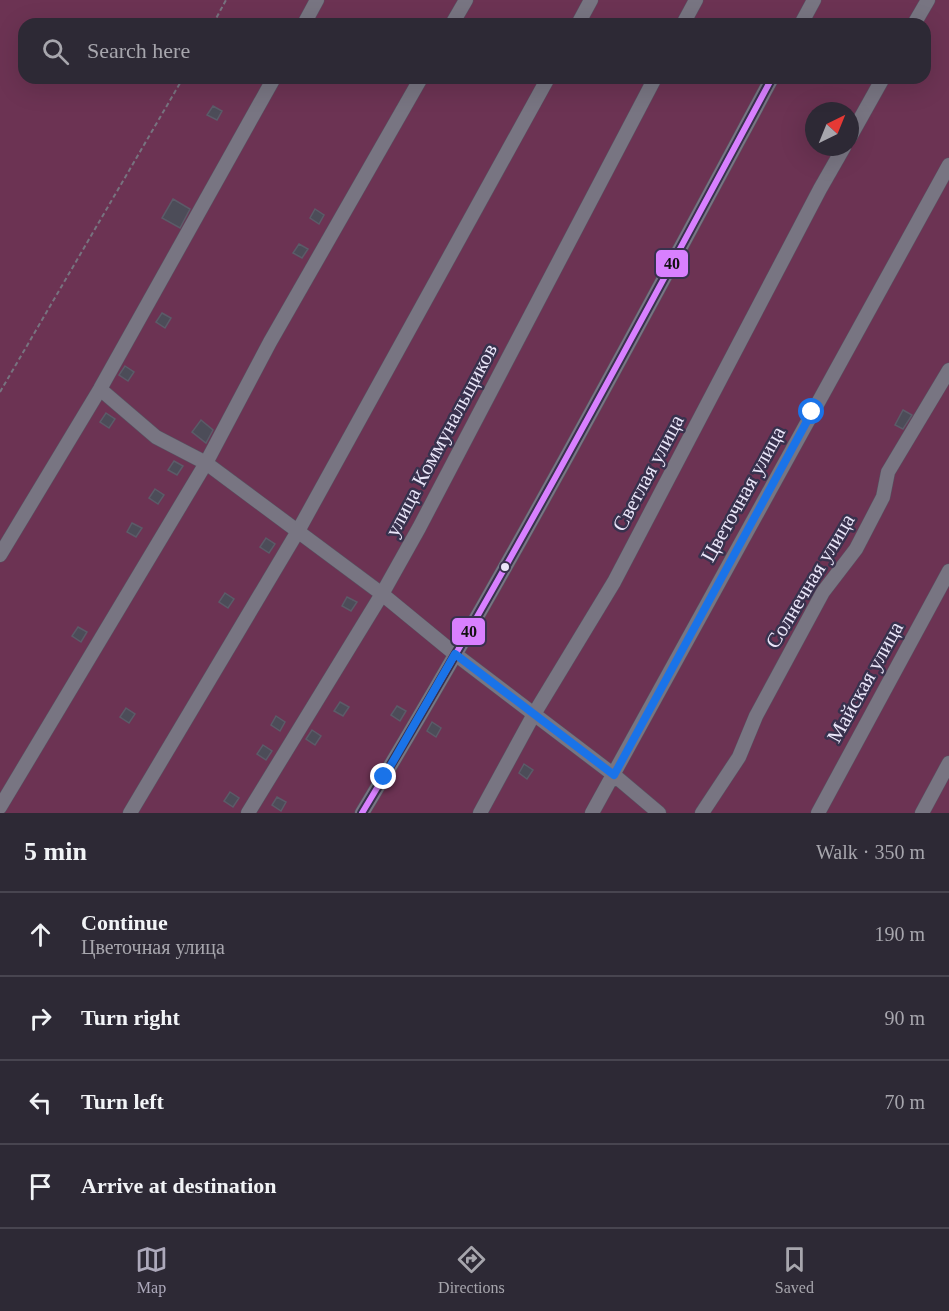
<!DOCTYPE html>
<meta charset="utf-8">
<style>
:root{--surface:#2d2935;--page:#393541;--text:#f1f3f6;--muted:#a7a6ad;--line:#484550;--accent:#ada9bb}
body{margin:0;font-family:Georgia,serif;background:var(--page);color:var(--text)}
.compass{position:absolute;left:805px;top:102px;width:54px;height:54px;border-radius:50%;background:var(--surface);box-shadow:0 6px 24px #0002;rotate:43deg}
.stop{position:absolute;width:18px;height:18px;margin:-14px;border:4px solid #1a73e8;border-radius:50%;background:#fff}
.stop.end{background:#1a73e8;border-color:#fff;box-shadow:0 2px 6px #0008}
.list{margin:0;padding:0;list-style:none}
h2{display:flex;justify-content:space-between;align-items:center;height:78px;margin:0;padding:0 24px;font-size:26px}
h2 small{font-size:20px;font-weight:400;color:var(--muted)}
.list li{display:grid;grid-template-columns:39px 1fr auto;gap:18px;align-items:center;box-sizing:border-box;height:84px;padding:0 24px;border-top:2px solid var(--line)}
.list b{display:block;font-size:22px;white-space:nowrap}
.list p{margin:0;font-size:20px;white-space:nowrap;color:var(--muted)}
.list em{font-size:20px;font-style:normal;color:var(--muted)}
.icon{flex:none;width:33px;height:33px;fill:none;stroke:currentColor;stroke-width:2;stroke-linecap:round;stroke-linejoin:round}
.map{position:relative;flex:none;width:949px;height:813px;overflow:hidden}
.search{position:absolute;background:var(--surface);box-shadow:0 6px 24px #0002;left:18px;right:18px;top:18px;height:66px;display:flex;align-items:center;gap:15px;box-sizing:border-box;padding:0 21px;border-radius:18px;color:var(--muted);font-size:22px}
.sheet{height:414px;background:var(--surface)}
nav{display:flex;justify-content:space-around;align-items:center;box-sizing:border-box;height:84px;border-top:2px solid var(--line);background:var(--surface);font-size:16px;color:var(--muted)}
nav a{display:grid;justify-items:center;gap:3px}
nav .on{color:var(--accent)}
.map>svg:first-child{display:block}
</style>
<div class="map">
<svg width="949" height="813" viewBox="0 0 949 813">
<rect width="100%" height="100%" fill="#3c3747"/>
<path fill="#6c3353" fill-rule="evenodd" d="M0 0H949V813H0ZM24 24H925V78H24ZM814 111H850V147H814Z"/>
<path fill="#4c4c58" stroke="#5b5b68" stroke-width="1.5" d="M213 106 222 111 217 120 207 115Z
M173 199 190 209 180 228 162 218Z
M315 209 324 215 319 224 310 218Z
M299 244 308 249 302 258 293 253Z
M162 313 171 318 165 328 156 322Z
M125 366 134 372 128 381 119 375Z
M903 410 912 415 903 429 895 425Z
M106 413 115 419 109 428 100 422Z
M201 420 213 430 206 443 192 432Z
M174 461 183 466 177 475 168 470Z
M155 489 164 495 158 504 149 498Z
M132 523 142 528 136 537 127 532Z
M266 538 275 544 269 553 260 547Z
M225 593 234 599 228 608 219 602Z
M347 597 357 602 351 611 342 606Z
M78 627 87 632 81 642 72 636Z
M340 702 349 707 343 716 334 711Z
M397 706 406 711 400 721 391 715Z
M126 708 135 714 129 723 120 717Z
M276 716 285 722 280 731 271 725Z
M432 722 441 728 436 737 427 731Z
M312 730 321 736 315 745 306 739Z
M263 745 272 751 266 760 257 754Z
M524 764 533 770 527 779 519 773Z
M230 792 239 798 233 807 224 801Z
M277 797 286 802 281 811 272 805Z"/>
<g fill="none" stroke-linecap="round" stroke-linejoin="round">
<defs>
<path id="minor" d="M304 24 317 0
M452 24 466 0
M578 24 591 0
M683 24 696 0
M801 24 814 0
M914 24 928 0
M850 137 883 78
M100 389 156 437 206 463 382 594 455 654 614 775 659 813
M0 555 100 389 274 78
M0 807 206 463 270 342 421 78
M130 813 298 531 548 78
M248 813 382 594 419 528 655 78
M362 813C507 573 639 325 772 78
M480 813 534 714 614 582 820 189 844 147
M592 813 949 165
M702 813 739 757 756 716 823 592 856 549 883 497 888 472 949 370
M818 813 949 571
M922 813 949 763"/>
</defs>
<use href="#minor" stroke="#575362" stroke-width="15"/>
<path stroke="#77737f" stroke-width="2" stroke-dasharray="4.5 3" stroke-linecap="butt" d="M213 24 226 0
M0 392 183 78"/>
<use href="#minor" stroke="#787582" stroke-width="14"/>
<defs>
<path id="bus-1" d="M362 813C507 573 639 325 772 78"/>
</defs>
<use href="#bus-1" stroke="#38314d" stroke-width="10"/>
<use href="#bus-1" stroke="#d880ff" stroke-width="6"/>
</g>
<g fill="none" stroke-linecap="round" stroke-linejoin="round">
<path stroke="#1a73e8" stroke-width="8" d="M384 777 455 654 614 775 812 412"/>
</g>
<circle fill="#eae6f9" stroke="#38314d" stroke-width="2" cx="505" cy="567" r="5"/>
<g text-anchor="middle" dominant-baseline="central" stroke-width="5" stroke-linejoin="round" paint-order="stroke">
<g font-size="21" fill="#eae6f9" stroke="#38314d">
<text transform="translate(441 440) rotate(-62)">улица Коммунальщиков</text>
<text transform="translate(648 473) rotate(-62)">Светлая улица</text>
<text transform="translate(743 494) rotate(-61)">Цветочная улица</text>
<text transform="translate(810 581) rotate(-59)">Солнечная улица</text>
<text transform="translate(865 682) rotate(-61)">Майская улица</text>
</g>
</g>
<g stroke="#38314d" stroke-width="2">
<rect x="655" y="249" width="34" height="29" rx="6" fill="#d880ff"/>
<rect x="451" y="617" width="35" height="29" rx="6" fill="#d880ff"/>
</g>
<g font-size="16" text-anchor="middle" font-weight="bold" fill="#111">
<text x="672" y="269">40</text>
<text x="469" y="637">40</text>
</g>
</svg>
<svg class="compass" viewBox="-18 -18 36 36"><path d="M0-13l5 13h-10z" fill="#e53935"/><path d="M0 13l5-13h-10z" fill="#a7a6ad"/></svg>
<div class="stop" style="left:812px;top:412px"></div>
<div class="stop end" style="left:384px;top:777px"></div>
<div class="search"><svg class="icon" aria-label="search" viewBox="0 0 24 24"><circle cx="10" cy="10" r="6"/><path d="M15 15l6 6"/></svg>Search here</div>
</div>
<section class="sheet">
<h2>5 min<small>Walk · 350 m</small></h2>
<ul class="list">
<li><svg class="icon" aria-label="ahead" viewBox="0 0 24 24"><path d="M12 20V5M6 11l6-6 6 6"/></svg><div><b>Continue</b><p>Цветочная улица</p></div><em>190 m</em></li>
<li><svg class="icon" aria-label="right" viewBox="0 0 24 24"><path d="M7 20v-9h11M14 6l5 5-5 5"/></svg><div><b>Turn right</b></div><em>90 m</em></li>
<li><svg class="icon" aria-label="left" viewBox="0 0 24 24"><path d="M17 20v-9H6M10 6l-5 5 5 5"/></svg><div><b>Turn left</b></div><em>70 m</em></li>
<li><svg class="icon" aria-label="arrive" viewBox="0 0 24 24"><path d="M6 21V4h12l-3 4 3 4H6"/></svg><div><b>Arrive at destination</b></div></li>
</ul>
</section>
<nav>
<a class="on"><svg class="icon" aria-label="map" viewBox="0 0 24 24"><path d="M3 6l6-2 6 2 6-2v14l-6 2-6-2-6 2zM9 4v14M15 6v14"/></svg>Map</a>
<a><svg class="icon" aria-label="directions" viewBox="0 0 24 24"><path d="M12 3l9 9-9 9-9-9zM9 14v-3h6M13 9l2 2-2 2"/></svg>Directions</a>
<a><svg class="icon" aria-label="saved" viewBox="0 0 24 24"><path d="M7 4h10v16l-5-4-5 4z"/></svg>Saved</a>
</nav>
